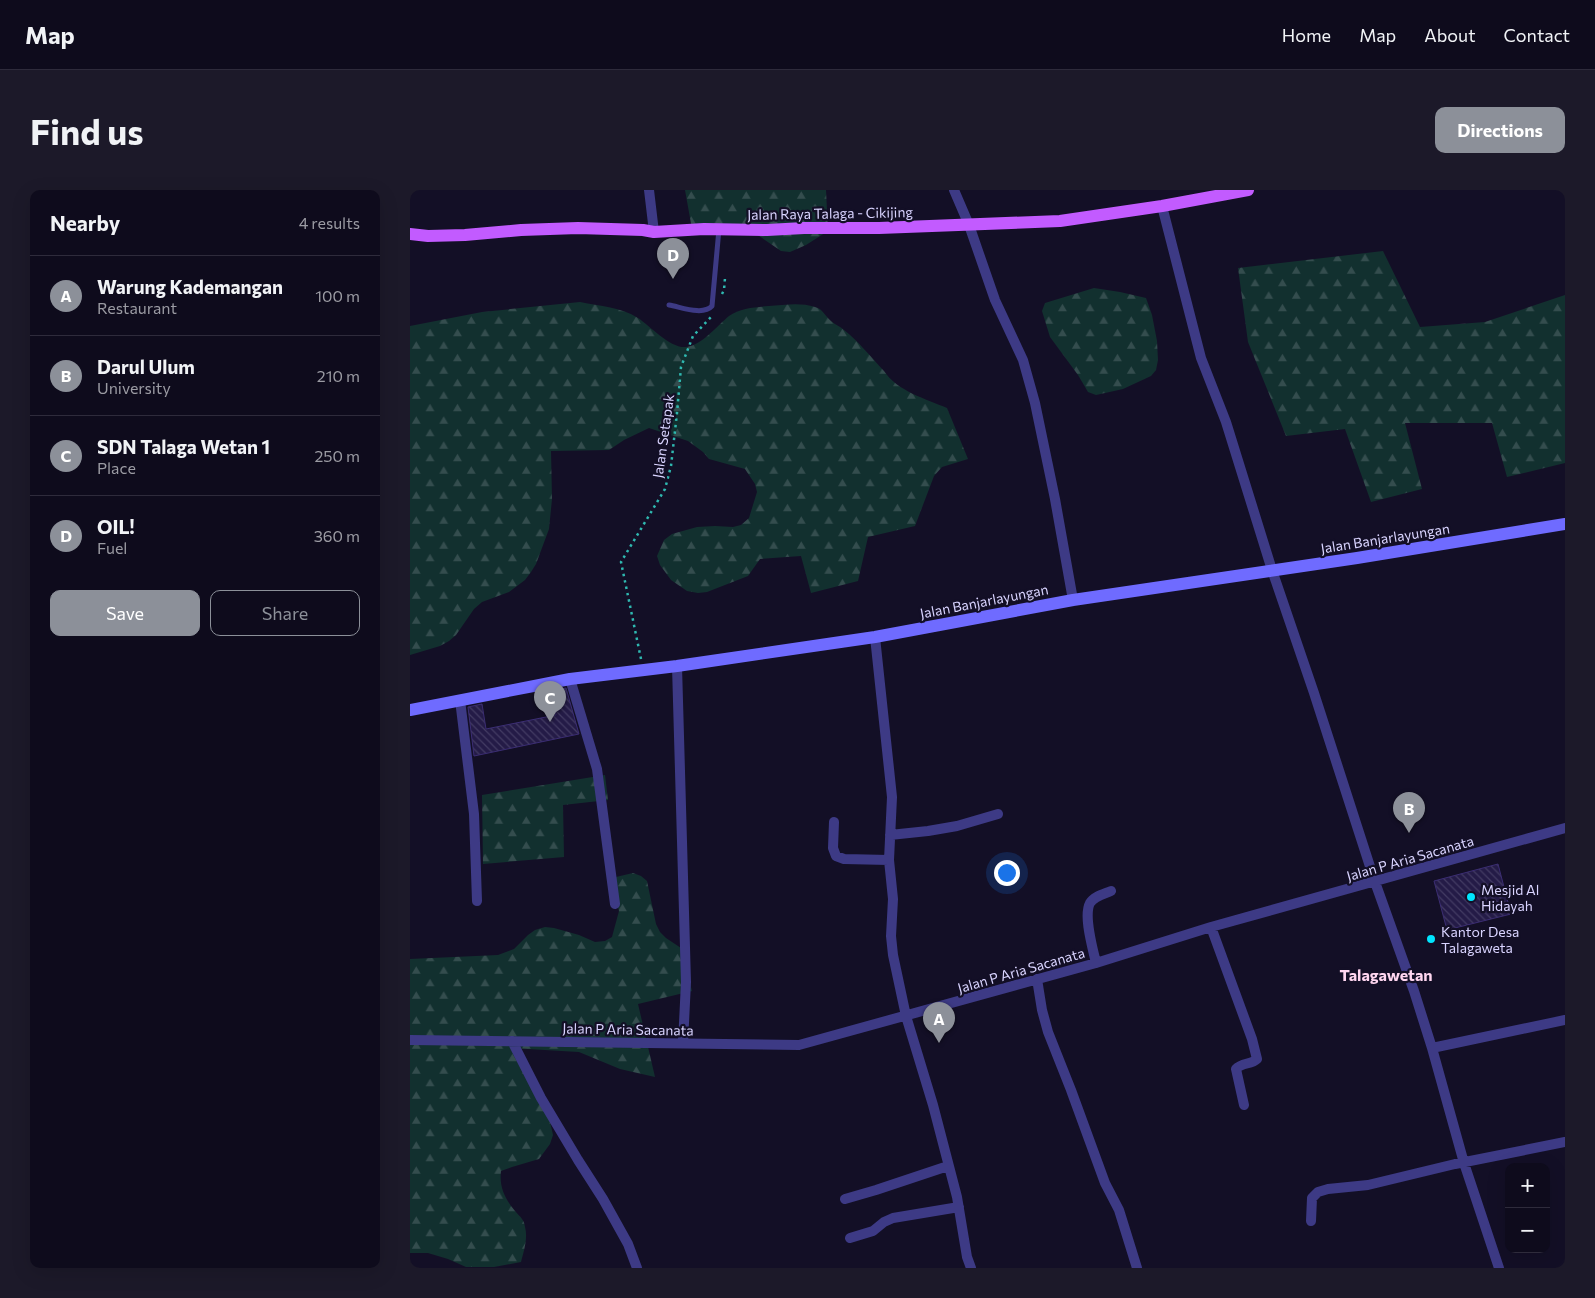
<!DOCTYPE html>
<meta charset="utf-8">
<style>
:root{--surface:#0e0b1c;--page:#1c1929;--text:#f1f3f6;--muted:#9b9ba3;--line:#2e2b3b;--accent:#8c9099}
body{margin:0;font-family:Commissioner,sans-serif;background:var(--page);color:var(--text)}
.controls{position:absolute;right:15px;bottom:15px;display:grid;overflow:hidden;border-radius:10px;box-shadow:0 5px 20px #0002}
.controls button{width:45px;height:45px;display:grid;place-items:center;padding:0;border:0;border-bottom:1px solid var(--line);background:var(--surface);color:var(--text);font:25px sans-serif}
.you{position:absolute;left:596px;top:682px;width:18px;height:18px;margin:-12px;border:4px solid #fff;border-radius:50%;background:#1a73e8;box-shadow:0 0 0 8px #1a73e833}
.badge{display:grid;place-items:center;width:32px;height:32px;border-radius:50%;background:var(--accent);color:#fff;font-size:16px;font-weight:700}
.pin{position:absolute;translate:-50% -41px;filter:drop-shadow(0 1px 2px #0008)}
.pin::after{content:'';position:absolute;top:26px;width:18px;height:15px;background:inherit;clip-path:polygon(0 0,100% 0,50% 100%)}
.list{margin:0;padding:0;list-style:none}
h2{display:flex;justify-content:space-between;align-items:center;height:65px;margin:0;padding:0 20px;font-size:21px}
h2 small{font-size:16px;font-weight:400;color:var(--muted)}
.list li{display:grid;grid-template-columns:32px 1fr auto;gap:15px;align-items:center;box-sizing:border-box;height:80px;padding:0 20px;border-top:1px solid var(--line)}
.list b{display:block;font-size:19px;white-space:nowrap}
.list p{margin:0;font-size:16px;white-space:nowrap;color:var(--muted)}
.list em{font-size:16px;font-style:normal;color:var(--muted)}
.actions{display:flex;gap:10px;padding:15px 20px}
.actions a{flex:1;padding:11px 0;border:1px solid var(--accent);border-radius:10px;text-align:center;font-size:18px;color:var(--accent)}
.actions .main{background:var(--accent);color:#fff}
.map{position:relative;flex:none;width:1155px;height:1078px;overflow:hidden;border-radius:10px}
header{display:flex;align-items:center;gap:30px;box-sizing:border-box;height:70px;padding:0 25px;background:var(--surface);border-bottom:1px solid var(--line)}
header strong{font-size:24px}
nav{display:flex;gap:28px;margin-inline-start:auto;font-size:18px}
.intro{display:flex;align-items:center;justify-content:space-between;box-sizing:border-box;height:120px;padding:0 30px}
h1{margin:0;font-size:35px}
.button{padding:12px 22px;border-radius:10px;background:var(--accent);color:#fff;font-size:18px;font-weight:700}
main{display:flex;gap:30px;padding:0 30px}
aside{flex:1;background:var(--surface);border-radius:10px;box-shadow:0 5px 20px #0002}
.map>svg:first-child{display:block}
</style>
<header>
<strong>Map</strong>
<nav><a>Home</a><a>Map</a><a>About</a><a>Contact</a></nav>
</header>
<div class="intro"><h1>Find us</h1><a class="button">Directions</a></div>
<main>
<aside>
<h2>Nearby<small>4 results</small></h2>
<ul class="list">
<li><span class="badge">A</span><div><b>Warung Kademangan</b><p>Restaurant</p></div><em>100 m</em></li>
<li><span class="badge">B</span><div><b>Darul Ulum</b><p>University</p></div><em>210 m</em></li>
<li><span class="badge">C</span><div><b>SDN Talaga Wetan 1</b><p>Place</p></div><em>250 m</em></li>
<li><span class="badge">D</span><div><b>OIL!</b><p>Fuel</p></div><em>360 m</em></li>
</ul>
<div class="actions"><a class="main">Save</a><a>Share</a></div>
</aside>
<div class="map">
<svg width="1155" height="1078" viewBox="0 0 1155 1078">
<defs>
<pattern id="forest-firs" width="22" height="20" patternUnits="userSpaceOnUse" patternTransform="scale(1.25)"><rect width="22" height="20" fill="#12302f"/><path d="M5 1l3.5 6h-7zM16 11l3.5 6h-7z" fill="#344d4e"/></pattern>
<pattern id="building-back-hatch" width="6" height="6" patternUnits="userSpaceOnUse" patternTransform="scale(1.25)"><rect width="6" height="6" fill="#241b47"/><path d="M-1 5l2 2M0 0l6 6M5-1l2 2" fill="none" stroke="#433b63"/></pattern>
</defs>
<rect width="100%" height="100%" fill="#130f26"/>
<path fill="url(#forest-firs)" d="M275 0H416L418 41 396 55 380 62 371 61 336 37 282 39Z
M973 61 1010 137 1075 132 1155 105V273L1097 287 1082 233H995L1012 299 961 312 935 239 876 246 838 152 828 78Z
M684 98 710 102 736 108 742 125 747 151 748 170 746 180 741 186 713 199 686 205 678 202 668 185 640 147 632 121 635 113Z
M170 112C190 116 211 117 228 128 240 136 261 159 276 157 291 156 308 135 319 126 330 118 346 117 359 116 374 115 390 112 405 117 413 119 415 126 421 131 425 135 430 136 434 140 448 151 461 167 474 181 487 201 516 209 537 218L558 269 532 277 524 286 505 336 458 347 448 391 401 403 391 366 350 369 338 386 297 402 288 403 277 401 261 390 250 375 247 366 254 350 262 344 287 337 305 336 323 337 331 335 339 328 347 302 345 294 335 279 299 269 293 262 278 251 239 238 214 250 199 260 141 261 142 309 139 339 126 374 121 382 115 390 99 402 72 412 64 419 46 445 39 451 30 456 0 465V136L72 122Z
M195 585 198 610 153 615 154 667 73 674 72 605Z
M223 683 231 686 237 691 246 734 250 742 256 748 271 758 282 801 228 814 245 887 210 879 169 862 101 858 139 927 143 945 140 954 129 969 102 977 91 981C89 997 95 1009 105 1021 110 1027 114 1029 115 1037 118 1048 114 1061 111 1072L84 1077H56L38 1069 18 1063H0V769L88 765 104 759 118 745 125 740 135 737 144 738 169 745 185 752 195 751 202 747 209 721 204 704 206 687Z"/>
<path fill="url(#building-back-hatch)" stroke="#3b2d73" d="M156 498 169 544 64 566 58 517 72 514 76 539 146 525 141 501Z
M1088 674 1101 724 1037 740 1024 691Z"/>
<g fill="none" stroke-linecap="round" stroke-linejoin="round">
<path stroke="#2fb8b0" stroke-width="2.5" stroke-dasharray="2.5 4" stroke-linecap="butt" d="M312 104 314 100 315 88
M231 469 211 372 255 299 261 276 267 223 271 177 283 146 301 127"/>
<path stroke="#3d3a85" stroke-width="5" d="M259 115C271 117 293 126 302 116L309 39"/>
<path stroke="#3d3a85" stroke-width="10" d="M239 0 244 42
M544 0 559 35 585 110 613 170 625 213 645 309 663 410
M752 16 791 168 816 232 862 380 904 503 965 692 1004 801 1022 858 1054 973 1089 1078
M465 447 482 607 479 670 483 709 481 746 483 765 496 826 523 915 547 1007 557 1067 561 1078
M267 476 276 792 273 853
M160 489 187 579 205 714
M50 510 64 624 67 711
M424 632 423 658 426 666 434 669 479 670
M480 645 518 641 547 636 588 624
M801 737 842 849 847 869C841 875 832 872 826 879L834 915
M686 773C683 759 673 726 680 713 684 706 694 704 701 701
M627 789 632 820 638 842 661 900 695 993 709 1020 727 1078
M0 850 389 855 686 773 801 737 1155 638
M102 851 131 908 168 970 193 1009 218 1054 227 1078
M1022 858 1155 830
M435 1009 466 1000 538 976
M901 1031 902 1008 908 1002 918 999 958 995 1045 974 1155 952
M440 1048 463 1041 474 1032 483 1028 549 1017"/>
<path stroke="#6f6bff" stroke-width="12" d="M0 520 160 489 267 476 465 447 663 410 947 368 1155 334"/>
<path stroke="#c25bff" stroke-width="12" d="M0 44 18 46 55 45 111 40 168 38 233 40 244 42 294 39 357 40 394 38H469L650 31 752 16 838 0"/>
</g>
<g fill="#00e5ff" stroke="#130f26" stroke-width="2">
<circle cx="1061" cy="707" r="5"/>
<circle cx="1021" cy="749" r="5"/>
</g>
<g text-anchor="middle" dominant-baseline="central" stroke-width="4.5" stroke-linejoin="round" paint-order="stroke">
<g font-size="14" fill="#d9d4ff" stroke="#130f26">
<text transform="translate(420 23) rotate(-1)">Jalan Raya Talaga - Cikijing</text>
<text transform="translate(253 246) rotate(-82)">Jalan Setapak</text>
<text transform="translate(975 348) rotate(-9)">Jalan Banjarlayungan</text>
<text transform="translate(574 411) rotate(-11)">Jalan Banjarlayungan</text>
<text transform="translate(1000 668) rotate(-16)">Jalan P Aria Sacanata</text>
<text transform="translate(611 780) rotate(-16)">Jalan P Aria Sacanata</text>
<text transform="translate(218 839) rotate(1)">Jalan P Aria Sacanata</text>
</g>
<g font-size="14" fill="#d9d4ff" stroke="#130f26" text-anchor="start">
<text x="1071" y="699">Mesjid Al<tspan x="1071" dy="16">Hidayah</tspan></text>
<text x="1031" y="741">Kantor Desa<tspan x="1031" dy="16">Talagaweta</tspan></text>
</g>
<g font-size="16" font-weight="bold" fill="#ffd6f0" stroke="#130f26">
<text x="976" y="784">Talagawetan</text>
</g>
</g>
</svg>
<div class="controls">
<button>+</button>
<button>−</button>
</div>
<div class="you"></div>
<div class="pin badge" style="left:529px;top:853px">A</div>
<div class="pin badge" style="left:999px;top:643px">B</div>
<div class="pin badge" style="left:140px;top:532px">C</div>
<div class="pin badge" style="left:263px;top:89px">D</div>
</div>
</main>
